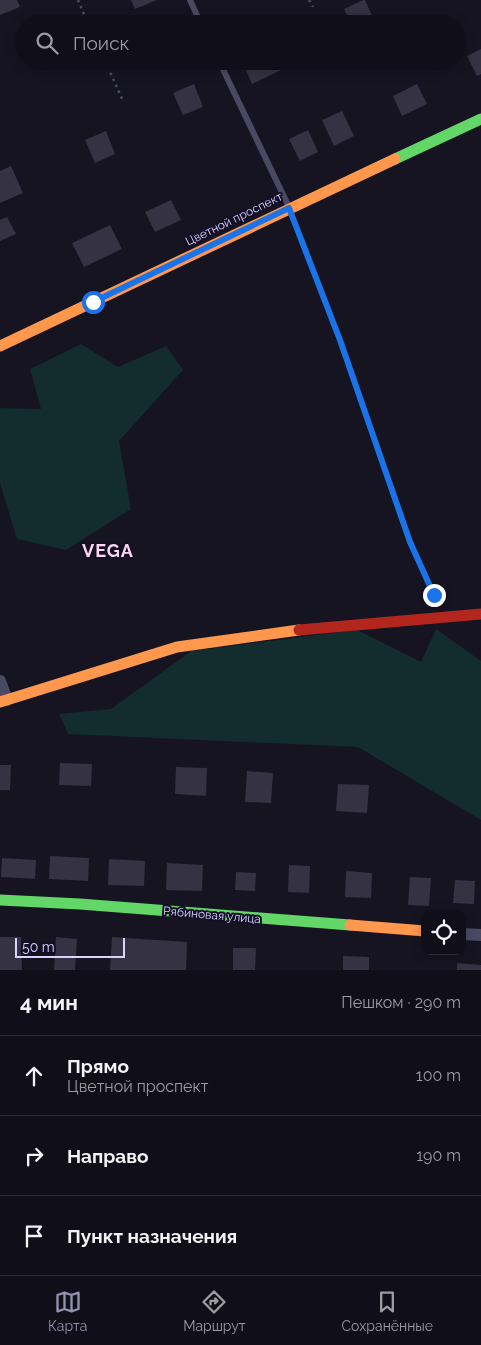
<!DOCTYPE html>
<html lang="ru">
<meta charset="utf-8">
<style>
:root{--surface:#100f19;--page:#1e1d26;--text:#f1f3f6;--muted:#9c9ca2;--line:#302f38;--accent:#9591b1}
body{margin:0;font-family:Raleway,sans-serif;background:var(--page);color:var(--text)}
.controls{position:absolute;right:15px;bottom:15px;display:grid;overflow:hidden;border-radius:10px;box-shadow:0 2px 12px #0003}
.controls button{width:45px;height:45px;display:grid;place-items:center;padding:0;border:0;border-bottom:1px solid var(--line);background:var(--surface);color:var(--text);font:25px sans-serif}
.scale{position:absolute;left:15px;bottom:12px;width:110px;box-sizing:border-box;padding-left:5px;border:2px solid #d9d4ff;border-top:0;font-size:14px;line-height:18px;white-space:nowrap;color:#d9d4ff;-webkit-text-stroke:4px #130f26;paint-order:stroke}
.stop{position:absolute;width:15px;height:15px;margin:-11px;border:4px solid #1a73e8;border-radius:50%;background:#fff}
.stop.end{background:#1a73e8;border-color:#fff;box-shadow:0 1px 5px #0008}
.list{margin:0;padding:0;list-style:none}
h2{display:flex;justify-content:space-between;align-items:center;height:65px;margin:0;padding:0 20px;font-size:21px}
h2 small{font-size:16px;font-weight:400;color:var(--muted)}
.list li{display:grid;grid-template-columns:32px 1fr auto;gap:15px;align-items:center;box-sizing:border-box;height:80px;padding:0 20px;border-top:1px solid var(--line)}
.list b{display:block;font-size:19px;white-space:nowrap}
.list p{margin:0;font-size:16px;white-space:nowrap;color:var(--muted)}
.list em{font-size:16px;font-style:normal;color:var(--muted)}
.icon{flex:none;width:28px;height:28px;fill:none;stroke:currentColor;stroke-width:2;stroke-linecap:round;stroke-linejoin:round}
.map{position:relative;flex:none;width:481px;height:970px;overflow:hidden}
.search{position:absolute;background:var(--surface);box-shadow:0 2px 12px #0003;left:15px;right:15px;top:15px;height:55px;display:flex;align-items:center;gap:12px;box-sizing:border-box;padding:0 18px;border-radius:28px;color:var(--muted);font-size:19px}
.sheet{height:305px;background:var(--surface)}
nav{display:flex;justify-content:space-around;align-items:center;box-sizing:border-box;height:70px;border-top:1px solid var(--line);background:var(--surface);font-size:14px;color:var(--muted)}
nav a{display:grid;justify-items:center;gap:2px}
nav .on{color:var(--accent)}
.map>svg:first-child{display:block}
</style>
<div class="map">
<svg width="481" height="970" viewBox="0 0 481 970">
<rect width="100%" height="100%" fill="#161421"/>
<path fill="#132c2d" d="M81 344 118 367 166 346 183 370 119 441 131 509 66 550 17 539 0 483V408L41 409 30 369Z
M436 629 481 661V820L358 747 68 734 59 714 111 709 191 651 357 630 421 662Z"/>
<path fill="#343243" d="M0 0H17L20 7 0 15Z
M131 0H157L135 9Z
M363 0H365L376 24H351L344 9Z
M481 49V74L477 76 467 56Z
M159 61H177L162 68Z
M242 61H276L281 70 252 84Z
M194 84 203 107 183 115 173 93Z
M417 84 427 104 402 116 393 96Z
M342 111 354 136 334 146 322 120Z
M308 130 318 152 300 161 289 139Z
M106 131 115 154 95 163 85 140Z
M11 166 23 193 0 203V171Z
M171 200 181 220 155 232 145 212Z
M7 217 16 234 0 241V220Z
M110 225 122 249 84 267 72 243Z
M60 763 92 764 91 786 59 785Z
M0 765H11L10 790H0Z
M176 767 207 768 206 796 175 794Z
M247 771 273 773 271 803 245 802Z
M338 784 369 785 367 813 336 811Z
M50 856 89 858 88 881 49 879Z
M2 858 36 860 35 879 1 877Z
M109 859 145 861 144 886 108 885Z
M167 863 203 865 202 891 166 890Z
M289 865 310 866 309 893 288 892Z
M346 871 372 873 371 898 345 897Z
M236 872 256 873 255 891 235 890Z
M410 877 431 878 429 906 408 905Z
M455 880 475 881 474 904 453 903Z
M0 937H21L22 970H0Z
M56 937 77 939 75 970H54Z
M112 937 187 942 186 970H110Z
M233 948H256L255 970H233Z
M343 956 369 957V970H343Z
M457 963 481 965V970H457Z"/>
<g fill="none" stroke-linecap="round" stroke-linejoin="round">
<path stroke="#44505f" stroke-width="2.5" stroke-dasharray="2.5 4" stroke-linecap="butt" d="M78 0 88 24
M309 0 313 7
M105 61 123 101
M295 223 339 340 410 542 434 595 445 601"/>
<path stroke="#4a4962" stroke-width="6" d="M190 0 201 24
M219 61 289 207"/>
<path stroke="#4a4962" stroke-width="12" d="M0 681 7 700
M462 934 481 935"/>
<path stroke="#63d668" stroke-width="11" d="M395 159 481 119
M0 900 80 904 350 925"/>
<path stroke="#ff974d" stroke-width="11" d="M0 346 395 159
M0 702 177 647 299 630
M350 925 425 931"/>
<path stroke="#b3261e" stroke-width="11" d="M299 630 481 614"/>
</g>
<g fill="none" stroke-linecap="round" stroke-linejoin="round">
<path stroke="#1a73e8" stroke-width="6" d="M93 302 289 208 340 340 410 542 434 595"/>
</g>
<g text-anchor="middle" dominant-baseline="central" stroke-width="4" stroke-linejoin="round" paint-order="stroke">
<g font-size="12" fill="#d9d4ff" stroke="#130f26">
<text transform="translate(234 219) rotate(-26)">Цветной проспект</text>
<text transform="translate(212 915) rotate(5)">Рябиновая улица</text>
</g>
<g font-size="18" font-weight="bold" letter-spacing="1" fill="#ffd6f0" stroke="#130f26">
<text x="108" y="550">VEGA</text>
</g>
</g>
</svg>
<div class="controls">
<button><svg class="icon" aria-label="locate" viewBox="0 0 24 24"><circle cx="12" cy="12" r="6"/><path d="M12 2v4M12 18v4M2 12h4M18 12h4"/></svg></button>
</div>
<div class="scale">50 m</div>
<div class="stop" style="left:93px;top:302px"></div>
<div class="stop end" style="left:434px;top:595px"></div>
<div class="search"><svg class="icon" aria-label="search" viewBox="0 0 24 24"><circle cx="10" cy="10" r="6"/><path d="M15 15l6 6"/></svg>Поиск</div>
</div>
<section class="sheet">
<h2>4 мин<small>Пешком · 290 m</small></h2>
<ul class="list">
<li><svg class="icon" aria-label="ahead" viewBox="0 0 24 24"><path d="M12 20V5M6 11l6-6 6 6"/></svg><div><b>Прямо</b><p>Цветной проспект</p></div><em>100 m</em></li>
<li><svg class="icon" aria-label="right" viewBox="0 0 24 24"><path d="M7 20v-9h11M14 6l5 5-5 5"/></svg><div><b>Направо</b></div><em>190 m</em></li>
<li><svg class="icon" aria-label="arrive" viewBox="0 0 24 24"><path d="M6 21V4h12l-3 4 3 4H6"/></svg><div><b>Пункт назначения</b></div></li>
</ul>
</section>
<nav>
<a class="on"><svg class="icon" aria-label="map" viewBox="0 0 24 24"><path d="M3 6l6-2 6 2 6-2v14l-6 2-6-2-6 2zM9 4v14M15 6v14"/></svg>Карта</a>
<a><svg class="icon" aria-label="directions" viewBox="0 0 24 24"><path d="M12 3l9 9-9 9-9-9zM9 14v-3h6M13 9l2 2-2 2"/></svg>Маршрут</a>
<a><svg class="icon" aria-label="saved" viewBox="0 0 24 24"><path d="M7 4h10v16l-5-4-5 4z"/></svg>Сохранённые</a>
</nav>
